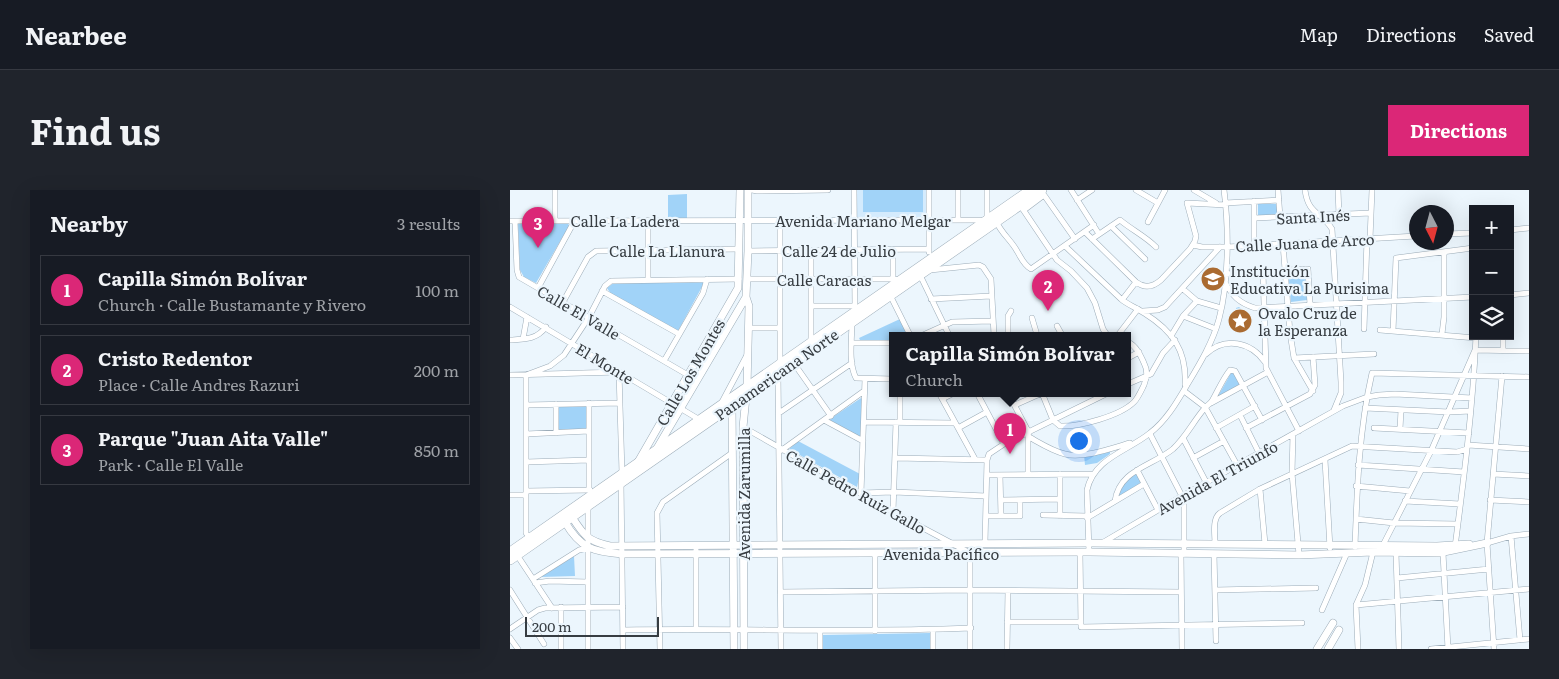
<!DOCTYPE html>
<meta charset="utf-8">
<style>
:root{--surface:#171b24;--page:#20242c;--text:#f1f3f6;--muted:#9ea1a6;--line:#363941;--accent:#db2777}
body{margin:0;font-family:Literata,serif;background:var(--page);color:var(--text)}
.controls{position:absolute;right:15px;top:15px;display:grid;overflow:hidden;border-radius:0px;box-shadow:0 5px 20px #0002}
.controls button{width:45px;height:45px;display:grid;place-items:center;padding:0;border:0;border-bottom:1px solid var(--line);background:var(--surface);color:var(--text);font:25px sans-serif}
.compass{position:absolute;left:899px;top:15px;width:45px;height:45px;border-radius:50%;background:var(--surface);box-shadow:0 5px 20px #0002;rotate:174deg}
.scale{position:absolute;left:15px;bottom:12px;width:134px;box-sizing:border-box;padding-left:5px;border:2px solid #373d42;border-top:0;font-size:14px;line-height:18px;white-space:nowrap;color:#373d42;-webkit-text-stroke:4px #ecf6fd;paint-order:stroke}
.you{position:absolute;left:568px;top:250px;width:18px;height:18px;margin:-12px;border:4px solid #fff;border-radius:50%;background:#1a73e8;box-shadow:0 0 0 8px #1a73e833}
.badge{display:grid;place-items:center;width:32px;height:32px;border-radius:50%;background:var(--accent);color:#fff;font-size:16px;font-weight:700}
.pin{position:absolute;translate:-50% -41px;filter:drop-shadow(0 1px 2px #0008)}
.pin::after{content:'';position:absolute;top:26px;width:18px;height:15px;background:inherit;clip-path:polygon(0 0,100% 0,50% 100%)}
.popup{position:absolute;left:379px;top:142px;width:242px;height:65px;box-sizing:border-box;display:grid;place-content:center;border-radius:0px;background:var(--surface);filter:drop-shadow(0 1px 4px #0005);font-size:16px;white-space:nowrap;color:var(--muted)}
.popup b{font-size:19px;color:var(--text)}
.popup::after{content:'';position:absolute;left:50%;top:100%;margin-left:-10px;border:10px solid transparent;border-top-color:var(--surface)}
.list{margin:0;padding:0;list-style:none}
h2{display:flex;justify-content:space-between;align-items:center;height:65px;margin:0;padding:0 20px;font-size:21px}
h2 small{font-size:16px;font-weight:400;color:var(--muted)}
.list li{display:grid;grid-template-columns:32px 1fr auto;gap:15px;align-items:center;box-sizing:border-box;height:70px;margin:0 10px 10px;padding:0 10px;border:1px solid var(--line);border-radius:0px}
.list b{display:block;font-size:19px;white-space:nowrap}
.list p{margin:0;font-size:16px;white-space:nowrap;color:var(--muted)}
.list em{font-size:16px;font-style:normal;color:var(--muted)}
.icon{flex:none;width:28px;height:28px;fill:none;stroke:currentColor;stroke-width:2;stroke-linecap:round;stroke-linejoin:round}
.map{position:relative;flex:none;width:1019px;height:459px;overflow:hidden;border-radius:0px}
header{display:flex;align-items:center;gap:30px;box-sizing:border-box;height:70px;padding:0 25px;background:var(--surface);border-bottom:1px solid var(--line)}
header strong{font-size:24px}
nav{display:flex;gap:28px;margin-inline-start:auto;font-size:18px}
.intro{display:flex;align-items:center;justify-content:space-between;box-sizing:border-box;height:120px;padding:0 30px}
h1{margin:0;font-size:35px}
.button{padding:12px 22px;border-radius:0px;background:var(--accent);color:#fff;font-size:18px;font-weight:700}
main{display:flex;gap:30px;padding:0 30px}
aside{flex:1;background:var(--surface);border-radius:0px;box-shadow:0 5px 20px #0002}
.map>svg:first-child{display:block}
</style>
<header>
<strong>Nearbee</strong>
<nav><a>Map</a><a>Directions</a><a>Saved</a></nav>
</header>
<div class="intro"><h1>Find us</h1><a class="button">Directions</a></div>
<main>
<aside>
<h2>Nearby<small>3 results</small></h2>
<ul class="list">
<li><span class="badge">1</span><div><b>Capilla Simón Bolívar</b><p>Church · Calle Bustamante y Rivero</p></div><em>100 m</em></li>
<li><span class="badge">2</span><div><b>Cristo Redentor</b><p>Place · Calle Andres Razuri</p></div><em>200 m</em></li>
<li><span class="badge">3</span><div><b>Parque &quot;Juan Aita Valle&quot;</b><p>Park · Calle El Valle</p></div><em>850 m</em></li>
</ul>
</aside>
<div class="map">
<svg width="1019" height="459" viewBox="0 0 1019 459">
<rect width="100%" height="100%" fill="#ecf6fd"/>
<path fill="#d4ebfd" d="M347 0H416L417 27H347Z"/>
<path fill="#a1d3f8" d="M353 0H413V22H353Z
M177 4V28H158V5Z
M748 14H768L769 26 748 27Z
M8 33H58L59 36 26 93 14 87 10 80Z
M795 81 797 110 781 112 778 84 779 83Z
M105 92H193V95L168 141 101 104 97 98Z
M729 117 736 123 733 129 735 140 734 142H731L725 131 727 126 726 118Z
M390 129 398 145H382V151L350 150 349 148Z
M721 183H725L731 195 707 208Z
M351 208 353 210 352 244 349 247 321 231 320 229Z
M77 215 78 239 48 241V216Z
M288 251 350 284 347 297 279 259Z
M600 261V264L587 273 575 275 574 265Z
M627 282 633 293 608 307 613 292Z
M64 366 65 386 30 387H31Z
M420 443V459H313V445Z"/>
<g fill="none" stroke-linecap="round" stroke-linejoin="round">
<defs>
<path id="street" d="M45 0V31
M242 0 247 1 318 0
M344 0 345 116 348 120
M419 0V62
M448 0V30
M561 0 589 44
M626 0 648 13
M684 0 706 13
M768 0 770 27
M795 0C798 25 812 22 822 39L831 192V203L824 220
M828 0 829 25
M567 10 582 0
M744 11V55
M715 13 769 10
M510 15 547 70 561 81 577 98 585 113 593 139 597 145
M514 20 534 5 565 49
M745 28 861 23
M138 30V90
M0 31 477 30V0
M5 31 7 80 9 87 178 185
M486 31C491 43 501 50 507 61 512 69 513 74 521 79L584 35
M638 32 655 0
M601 36 635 69
M1000 40 1019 38
M575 42 626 92C635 99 643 97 651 90L680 59 685 51 686 46 677 13 716 15
M936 44 963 43
M582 49 610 30C622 40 635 46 646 57
M860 49 862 0
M773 54 780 143 784 168 803 201
M683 55 692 57H717L906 46
M555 56C574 74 592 91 611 109 618 115 627 118 634 123 663 141 677 161 675 195
M238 61 419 59
M301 61V152
M420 80 469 75 473 77 481 89 484 145
M776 80 798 79 800 115
M715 84 753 82 756 178 789 241
M410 85 439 145
M237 89H383L390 90
M383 89V60
M715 92C722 106 729 113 745 118L963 107
M28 98 65 30
M673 99 687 111 711 118
M92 101 169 144
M380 105 400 145
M1000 105 1019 103
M421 109 481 106
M612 110 626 92
M53 112 78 67 86 61 229 59
M301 116H345
M0 117 190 230
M633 121 648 120 655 117 710 57
M673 126 706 139
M522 128 527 145
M342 131C342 148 338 173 346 188L382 189
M547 136 552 145
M238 138H270
M854 139 857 49
M870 140 966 148
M883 141 886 68 963 58
M780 143 828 141
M932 144 934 127V63
M413 145 442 132 482 131
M498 145V126L501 121
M608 145 628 119
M661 146 673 126 687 111
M13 149 17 127
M0 150C15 149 26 150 36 137
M342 153H382
M993 161V146
M696 164C715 146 741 152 755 172
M618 168 629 162
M784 168 864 164
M154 171 193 103 197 89
M283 172 321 226
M270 174V30
M0 185 109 182 112 283
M268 185 271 459
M355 189 351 303 384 302 476 306
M618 194 641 184 653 163 665 150
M674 201 695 217 727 275
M429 203 465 269
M467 203 494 254
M498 203 519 243
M532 203 543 230 550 236C569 237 610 226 624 212 628 208 631 201 634 195 637 187 638 181 634 173 630 164 626 156 618 152
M432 209 444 203
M212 212 237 165
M79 213V299
M701 213 758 182
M16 215 110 213
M505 215 532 203
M855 218 939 222 961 221
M269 223 342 173
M730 225 749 263
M314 230 353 251
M354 232 444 233
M390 232V203
M233 237 383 322 460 363V459
M448 238 477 222
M706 238 745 216
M736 238 800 204 805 195 803 167
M864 238 959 243
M890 239 891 220
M46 243V214
M16 244 79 241
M640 244 672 306 674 314V364
M783 244 782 283 789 365
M518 246V285
M519 247C530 253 542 261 555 264 572 269 603 258 620 253
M673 248 696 292
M958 255 1019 259
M272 260 354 201
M386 268 477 270
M683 268 714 251
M815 270 820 358
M16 272 79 270
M848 275 954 282
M627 280 648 320
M550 284V326
M983 284 1019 286
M477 285 583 284
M490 285 491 326
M111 292 113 459
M846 296 900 301
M750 299 755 354
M16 301 80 300
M0 305H16
M491 310 550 309
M980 310 1019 312
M605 311C609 280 642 276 663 259 676 247 683 232 694 219 696 216 700 214 702 211 708 201 712 190 720 180L725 181 752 230
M895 311 950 314
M383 322 386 232
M533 325 577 326
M476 326H510V310
M577 328 634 294
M846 329 884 333 948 334
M1001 346 1010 450
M20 348 16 343V185L40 176 54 165 79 127 95 96 101 91 229 89
M475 353 477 270 479 264 494 254 598 203
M592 353 672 306 833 216 857 207 869 205 885 204 962 208
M977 353 1001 346 1019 344
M705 354C705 344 702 329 710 323L750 299 842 256 947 262 957 259
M186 355V439
M845 357C847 298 849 240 862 183L1019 187
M872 357 921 261 965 160 1019 161
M945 357C954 287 963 217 966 146
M579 362 577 300C584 268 618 261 640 243 656 231 667 212 677 195 689 175 703 152 709 129 719 92 719 39 714 0
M570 363 571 437 792 433
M886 363 889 459
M933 363 938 459
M671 364 672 459
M704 364 706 451
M7 365 42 418
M887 388 979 379
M23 389 69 360 78 358
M25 393 40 391 78 392
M0 400 34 454
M705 400 806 398
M270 402 460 400 671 402
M846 415 1019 399
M51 417V459
M812 420 837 363
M497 432H571
M0 439 28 420 35 418 113 417
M113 440C229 438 345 443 461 438
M423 440V459
M310 441V459
M365 441V363
M0 448 8 459
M78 459V315
M150 459 147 323 153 312 222 263
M497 459 498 401
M848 459 846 415 855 395 863 362
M921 459 1019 449
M984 459 977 353 992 186"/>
<path id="secondary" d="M222 215 224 459
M146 260 236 107
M128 272 228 98 230 0
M62 327C74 346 78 351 100 356L579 353 927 356 959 354
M55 332C70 358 83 362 112 364L579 362 789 365 863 362 929 363 977 353
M234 459 233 237 237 197 239 116 236 107 238 61V0
M807 459 823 433
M818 459 829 440"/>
<path id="highway" d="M0 362 520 0
M0 370 532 0"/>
</defs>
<use href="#street" stroke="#9cacb8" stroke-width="6"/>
<use href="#secondary" stroke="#9cacb8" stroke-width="8"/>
<use href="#highway" stroke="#9cacb8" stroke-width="10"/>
<use href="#street" stroke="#fff" stroke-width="5"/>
<use href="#secondary" stroke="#fff" stroke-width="7"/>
<use href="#highway" stroke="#fff" stroke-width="9"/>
</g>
<defs>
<symbol id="school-disc" viewBox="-11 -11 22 22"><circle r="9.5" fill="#aa6b31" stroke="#ecf6fd"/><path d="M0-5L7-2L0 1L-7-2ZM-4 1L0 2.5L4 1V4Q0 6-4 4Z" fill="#fff"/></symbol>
<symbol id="sight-disc" viewBox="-11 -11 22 22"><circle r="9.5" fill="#aa6b31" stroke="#ecf6fd"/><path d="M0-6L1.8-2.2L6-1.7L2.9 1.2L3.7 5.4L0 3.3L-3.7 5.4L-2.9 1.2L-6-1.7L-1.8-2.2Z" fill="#fff"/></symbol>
</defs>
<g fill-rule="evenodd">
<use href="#school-disc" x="689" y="75" width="28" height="28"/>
<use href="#sight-disc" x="716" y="117" width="28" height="28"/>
</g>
<g text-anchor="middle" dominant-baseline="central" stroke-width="4.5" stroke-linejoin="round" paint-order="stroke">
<g font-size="15" fill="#373d42" stroke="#ecf6fd">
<text transform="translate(803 26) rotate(-3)">Santa Inés</text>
<text x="115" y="30">Calle La Ladera</text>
<text x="353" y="30">Avenida Mariano Melgar</text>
<text transform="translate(795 52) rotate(-3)">Calle Juana de Arco</text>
<text x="157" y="60">Calle La Llanura</text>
<text x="329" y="60">Calle 24 de Julio</text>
<text x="314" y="89">Calle Caracas</text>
<text transform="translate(69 122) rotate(30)">Calle El Valle</text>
<text transform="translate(95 173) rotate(31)">El Monte</text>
<text transform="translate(180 182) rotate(-60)">Calle Los Montes</text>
<text transform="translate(266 184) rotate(-35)">Panamericana Norte</text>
<text transform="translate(707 287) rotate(-29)">Avenida El Triunfo</text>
<text transform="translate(346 301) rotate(29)">Calle Pedro Ruiz Gallo</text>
<text transform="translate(233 304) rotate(-90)">Avenida Zarumilla</text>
<text x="431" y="363">Avenida Pacífico</text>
</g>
<g font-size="15" fill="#373d42" stroke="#ecf6fd" text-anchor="start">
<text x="720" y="80">Institución<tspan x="720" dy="17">Educativa La Purisima</tspan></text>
<text x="748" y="122">Ovalo Cruz de<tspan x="748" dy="17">la Esperanza</tspan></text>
</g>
</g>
</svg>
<div class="controls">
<button>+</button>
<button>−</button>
<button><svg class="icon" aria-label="layers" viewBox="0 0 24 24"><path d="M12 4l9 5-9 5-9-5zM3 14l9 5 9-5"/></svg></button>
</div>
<svg class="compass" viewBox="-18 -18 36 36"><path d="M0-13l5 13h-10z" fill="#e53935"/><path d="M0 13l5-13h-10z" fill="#9ea1a6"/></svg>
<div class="scale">200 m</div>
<div class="you"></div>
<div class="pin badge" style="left:500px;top:264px">1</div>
<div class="popup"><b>Capilla Simón Bolívar</b>Church</div>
<div class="pin badge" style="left:538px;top:121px">2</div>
<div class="pin badge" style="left:28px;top:58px">3</div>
</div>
</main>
